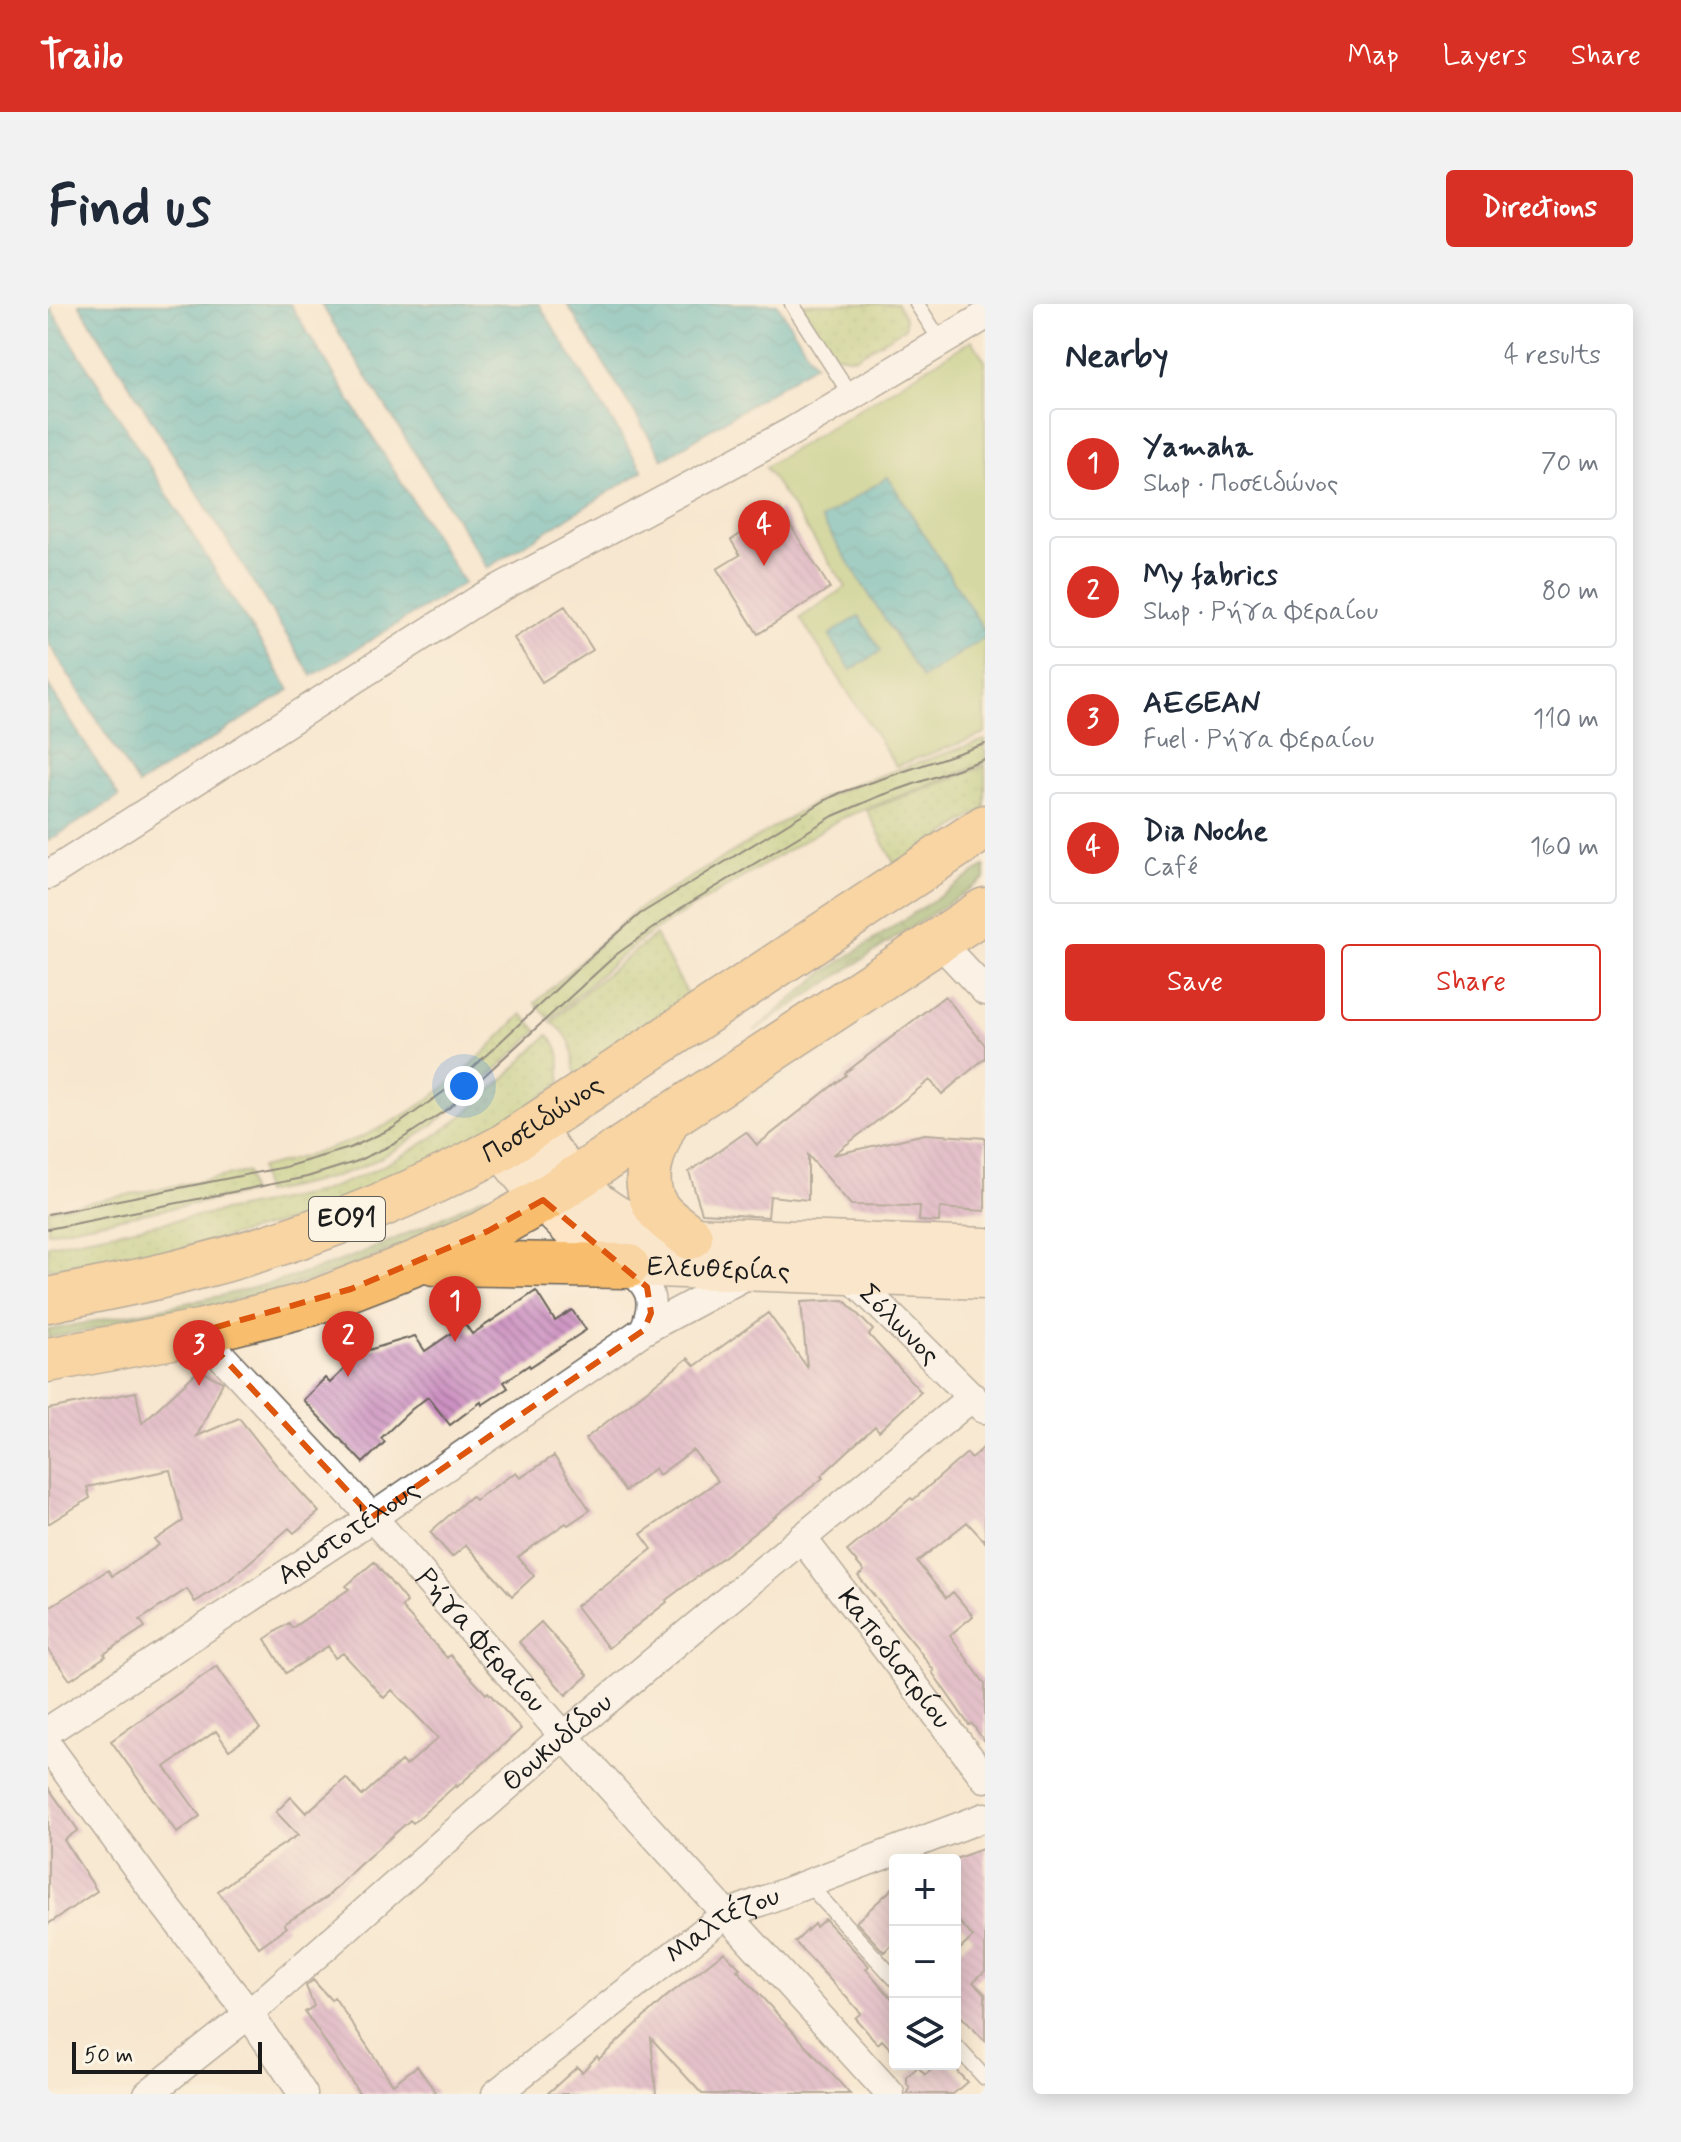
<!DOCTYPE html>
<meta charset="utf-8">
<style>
:root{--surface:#fff;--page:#f2f2f3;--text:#1f2937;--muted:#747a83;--line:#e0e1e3;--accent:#d93025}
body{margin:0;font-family:Mynerve,sans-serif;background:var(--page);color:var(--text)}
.controls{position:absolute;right:24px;bottom:24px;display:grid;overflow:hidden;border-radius:8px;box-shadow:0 4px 20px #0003}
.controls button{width:72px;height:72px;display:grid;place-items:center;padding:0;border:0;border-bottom:2px solid var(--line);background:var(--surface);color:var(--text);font:40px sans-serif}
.scale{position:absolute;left:24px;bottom:20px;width:190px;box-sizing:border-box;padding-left:8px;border:4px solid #1c1c1c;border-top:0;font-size:22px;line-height:28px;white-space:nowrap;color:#1c1c1c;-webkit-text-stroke:6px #fcf5e5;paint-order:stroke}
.you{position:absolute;left:416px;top:782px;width:28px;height:28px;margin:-20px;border:6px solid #fff;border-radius:50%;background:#1a73e8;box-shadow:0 0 0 12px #1a73e833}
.badge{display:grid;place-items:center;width:52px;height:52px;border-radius:50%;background:var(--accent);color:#fff;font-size:26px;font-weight:700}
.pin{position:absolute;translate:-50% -66px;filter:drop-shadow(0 2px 4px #0008)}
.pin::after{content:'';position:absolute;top:42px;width:28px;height:24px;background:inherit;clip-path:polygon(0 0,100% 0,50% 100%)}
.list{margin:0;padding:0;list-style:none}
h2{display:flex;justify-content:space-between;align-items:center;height:104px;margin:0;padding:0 32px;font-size:34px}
h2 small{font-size:26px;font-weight:400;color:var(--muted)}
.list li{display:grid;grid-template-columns:52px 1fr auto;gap:24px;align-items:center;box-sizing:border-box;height:112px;margin:0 16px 16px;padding:0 16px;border:2px solid var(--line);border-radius:8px}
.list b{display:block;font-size:30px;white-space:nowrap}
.list p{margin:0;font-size:26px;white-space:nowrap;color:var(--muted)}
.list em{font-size:26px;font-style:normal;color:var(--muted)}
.actions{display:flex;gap:16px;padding:24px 32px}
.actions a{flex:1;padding:18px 0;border:2px solid var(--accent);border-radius:8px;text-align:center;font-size:28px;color:var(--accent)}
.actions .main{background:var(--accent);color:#fff}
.icon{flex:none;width:44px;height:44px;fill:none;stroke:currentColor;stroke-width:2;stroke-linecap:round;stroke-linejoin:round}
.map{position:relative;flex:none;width:937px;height:1790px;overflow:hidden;border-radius:8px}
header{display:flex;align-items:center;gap:48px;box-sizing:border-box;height:112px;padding:0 40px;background:var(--accent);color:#fff}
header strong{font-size:38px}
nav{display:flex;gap:44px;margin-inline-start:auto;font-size:28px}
.intro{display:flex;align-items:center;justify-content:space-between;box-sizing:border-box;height:192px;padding:0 48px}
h1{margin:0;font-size:56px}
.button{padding:20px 36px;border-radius:8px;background:var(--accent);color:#fff;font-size:28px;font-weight:700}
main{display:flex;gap:48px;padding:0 48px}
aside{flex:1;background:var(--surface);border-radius:8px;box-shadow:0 4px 20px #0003}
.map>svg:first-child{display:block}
</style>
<header>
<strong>Trailo</strong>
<nav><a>Map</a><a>Layers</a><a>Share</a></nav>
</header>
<div class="intro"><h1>Find us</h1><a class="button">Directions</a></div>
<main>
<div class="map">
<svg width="937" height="1790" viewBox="0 0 937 1790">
<defs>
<pattern id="grass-dots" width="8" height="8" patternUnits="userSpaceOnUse" patternTransform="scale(2)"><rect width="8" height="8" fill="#abc66c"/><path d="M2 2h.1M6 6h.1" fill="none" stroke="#93aa5d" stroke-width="1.8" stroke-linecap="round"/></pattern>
<pattern id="forest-crowns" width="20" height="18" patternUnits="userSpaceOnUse" patternTransform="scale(2)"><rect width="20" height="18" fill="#88ab60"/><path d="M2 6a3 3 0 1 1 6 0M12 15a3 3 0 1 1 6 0" fill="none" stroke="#6e8a4e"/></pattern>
<pattern id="water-waves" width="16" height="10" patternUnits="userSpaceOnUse" patternTransform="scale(2)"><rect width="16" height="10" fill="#3daeb4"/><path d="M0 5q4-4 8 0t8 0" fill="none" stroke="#328d92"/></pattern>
<pattern id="building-back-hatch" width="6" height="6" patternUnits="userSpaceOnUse" patternTransform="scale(2)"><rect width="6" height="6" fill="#cc91c2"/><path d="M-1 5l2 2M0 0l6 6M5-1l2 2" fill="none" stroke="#a5769d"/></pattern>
</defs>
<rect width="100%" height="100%" fill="#fcf5e5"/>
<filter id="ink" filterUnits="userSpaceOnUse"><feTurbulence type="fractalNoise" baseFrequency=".0125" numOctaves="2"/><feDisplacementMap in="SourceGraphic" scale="16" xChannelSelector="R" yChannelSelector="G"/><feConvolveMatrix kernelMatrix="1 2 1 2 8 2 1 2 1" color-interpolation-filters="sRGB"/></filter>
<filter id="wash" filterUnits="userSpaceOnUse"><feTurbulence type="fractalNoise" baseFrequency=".006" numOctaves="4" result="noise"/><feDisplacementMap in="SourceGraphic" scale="32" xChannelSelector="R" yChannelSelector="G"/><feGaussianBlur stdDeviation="1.8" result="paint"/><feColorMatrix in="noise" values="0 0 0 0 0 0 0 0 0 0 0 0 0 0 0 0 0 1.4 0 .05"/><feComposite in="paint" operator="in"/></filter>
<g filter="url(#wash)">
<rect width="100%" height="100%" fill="#f8e7d0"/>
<path fill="url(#grass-dots)" stroke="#647144" stroke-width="2" d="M753 0H849L857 13V24L806 54 784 50Z
M937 436V459L792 515 599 631 566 658 502 715 487 699 587 607 774 494 808 480Z
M937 462V504L848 563 819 506Z
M607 631 644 698 531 774C524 765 526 760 525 749 523 736 514 725 503 718L540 685Z
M474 710 490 727C434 778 383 834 311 864 280 876 248 882 216 889L212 864C288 846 347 826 407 775 431 756 452 732 474 710Z
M500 731C518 749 509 757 513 779L431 836 257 913 121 948 41 962 30 959 0 965V941L268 889C325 870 378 843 424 804 451 782 475 755 500 731Z
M199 868 202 889 0 928V906Z"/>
<path fill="url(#forest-crowns)" stroke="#52643e" stroke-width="2" d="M937 562V575L706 727 775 669Z
M436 892H441L442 896 441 900C385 928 321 958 262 977 176 1003 88 1018 0 1034V1026C82 1010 165 996 245 973 311 953 375 924 436 892Z"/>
<path fill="#abc66c" stroke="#647144" stroke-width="2" d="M924 36 937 57V430L848 462 752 314 798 283 717 163Z"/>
<path fill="url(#water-waves)" stroke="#2c6568" stroke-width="2" d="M0 0 242 386 90 481 0 338Z
M31 0H242L416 279 264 372Z
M273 0H491L595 167 439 264Z
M519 0H729L767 60 615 155Z
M840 173 937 327V333L874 374 773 215Z
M811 312 833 347 803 366 781 331Z
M0 381 71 493 0 537Z"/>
<g id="blocks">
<path fill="url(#building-back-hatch)" d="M732 205 782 284 710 330 669 265 692 251 683 236Z
M517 302 545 346 494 378 466 334Z
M897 692 937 741V754L894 790 882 776 785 851 877 830 937 834V907L892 904 891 918 871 917 872 902 803 901 760 851V896L722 892 720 913 654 909 641 868 698 828 709 841 798 771 797 769Z
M488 987 507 1017 524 1006 538 1026 482 1063 481 1061 456 1078 460 1084 434 1101 433 1098 402 1121 380 1093 364 1105 333 1134 337 1138 315 1159 255 1096 277 1074 282 1079 314 1048 367 1032 377 1047 417 1020 424 1030Z
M796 996 825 1026 821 1031 873 1088 831 1127 827 1122 773 1172 775 1174 695 1238 618 1296 619 1298 560 1344 528 1302 551 1285 552 1286 604 1245 593 1230 670 1177 645 1146 611 1171 607 1164 577 1187 537 1135 640 1054 647 1062 720 1009 759 1063 753 998Z
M151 1066 175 1078 149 1132 191 1114 230 1163 271 1208 246 1229 241 1224 181 1276 147 1298 139 1285 92 1316 97 1323 56 1350 58 1352 22 1376 0 1346V1304L60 1266 64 1272 111 1241 107 1236 135 1217 122 1166 39 1183 42 1194 0 1220V1105L88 1088 94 1119Z
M937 1142V1238L919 1218 869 1258 898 1294 905 1288 925 1312 902 1331 937 1380V1438L924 1420 921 1421 884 1368 886 1367 868 1342 810 1272 816 1267 799 1247 863 1194 865 1196 919 1149 923 1155Z
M506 1152 542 1206 520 1221 518 1219 470 1253 486 1272 464 1292 418 1241 404 1253 382 1228 423 1192 427 1196 468 1168 472 1174Z
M326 1258 359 1298 353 1303 399 1354 402 1351 438 1390 440 1388 473 1425 409 1483 408 1481 365 1519 362 1516 309 1563 279 1593 236 1620 239 1623 211 1643 170 1587 211 1556 250 1531 228 1508 243 1493 258 1509 298 1474 314 1492 353 1457 358 1462 390 1434 344 1386 336 1394 295 1349 287 1354 280 1342 238 1369 217 1335 241 1319 244 1324 301 1285 298 1282Z
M493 1318 540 1371 518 1391 471 1338Z
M169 1362 212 1425 181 1446 168 1427 117 1463 152 1512 129 1529 63 1437Z
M0 1483 30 1526 16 1536 49 1587 0 1620Z
M937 1544V1667L925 1678 937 1690V1737L907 1706V1650L925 1633 907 1613V1555Z
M847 1582V1638L836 1648 808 1618Z
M777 1615 821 1662 818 1665 847 1698V1750L834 1736 830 1740 807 1714 813 1709 747 1638 766 1620 768 1623Z
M676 1648 692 1664 689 1666 802 1790H654L603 1734 608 1790H499L529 1763 534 1768 549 1752 551 1755 618 1693Z
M265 1676 283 1696 286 1693 345 1780 369 1762 389 1790H312L257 1708 266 1702 258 1682Z
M890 1760H902L919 1778 905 1790H859L862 1785 859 1780V1773L870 1763 877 1771Z"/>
</g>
</g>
<g filter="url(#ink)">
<use href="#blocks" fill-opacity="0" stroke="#69635b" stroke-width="2"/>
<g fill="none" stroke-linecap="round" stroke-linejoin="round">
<defs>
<path id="service" d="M744 0 804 93
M869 0 894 39
M760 1580 847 1675
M907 1741 937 1774"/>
<g id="minor">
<path d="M0 571 435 293 743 128 937 12"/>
<path d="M890 637 937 687"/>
<path d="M579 962C603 984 609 995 596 1026"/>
<path id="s1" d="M800 970 936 1105"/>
<path id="s2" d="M151 1028 324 1213 516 1432 842 1790"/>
<path id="s3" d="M754 1234 937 1474"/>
<path id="s4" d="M0 1427 303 1228 596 1026 706 967"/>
<path d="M0 1442 106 1587 201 1710 255 1790"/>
<path id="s5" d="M100 1790 201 1710 516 1432 924 1093"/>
<path id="s6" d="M448 1790 677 1611 937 1513"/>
</g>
<g id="secondary">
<path d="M484 823C519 870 550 916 611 928 621 931 632 931 642 933L937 944"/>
<path id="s7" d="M453 844 495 896 532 933 579 962 937 975"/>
</g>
<g id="trunk">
<path d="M621 812C607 839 588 880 612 908 620 918 633 925 642 933"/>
<path d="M386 959 579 962"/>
<path id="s8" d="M0 996C46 986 93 978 138 966 248 939 353 897 453 844L937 523"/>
<path d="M0 1056 151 1028 262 1000 368 959 440 927 495 896 937 606"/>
</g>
</defs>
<use href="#service" stroke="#69635b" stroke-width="17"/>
<use href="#minor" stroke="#69635b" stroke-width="31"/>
<use href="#secondary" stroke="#69635b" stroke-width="43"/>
<use href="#trunk" stroke="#69635b" stroke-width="47"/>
<use href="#service" stroke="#fff" stroke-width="14"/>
<use href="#minor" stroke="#fff" stroke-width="28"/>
<use href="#secondary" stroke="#fde5c5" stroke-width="40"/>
<use href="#trunk" stroke="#f9be6d" stroke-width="44"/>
<path stroke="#1c1c1c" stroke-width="2" d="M0 910 237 863 302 844 345 824 412 776 540 655 592 610 776 497 792 489 937 440
M0 925 259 873 307 858 346 840 401 804 569 650 633 604 785 512 832 492 937 455"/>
</g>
</g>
<path d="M0 0H937V1790H0ZM495 896 599 983 603 1009 596 1026 324 1213 151 1028 303 985 440 927Z" fill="#f8e7d0" fill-opacity=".55" fill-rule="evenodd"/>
<path fill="none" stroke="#de560d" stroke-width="6" stroke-dasharray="16 10" stroke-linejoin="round" d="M495 896 599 983 603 1009 596 1026 324 1213 151 1028 303 985 440 927Z"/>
<g text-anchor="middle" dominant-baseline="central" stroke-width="7" stroke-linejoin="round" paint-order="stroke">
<rect fill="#fcf5e5" stroke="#5f5d58" stroke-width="2" x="261" y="893" width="76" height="44" rx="6"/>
<g font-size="26" font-weight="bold" fill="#1c1c1c">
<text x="299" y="915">ΕΟ91</text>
</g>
<g font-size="28" fill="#1c1c1c" stroke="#fcf5e5">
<text stroke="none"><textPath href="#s8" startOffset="530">Ποσειδώνος</textPath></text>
<text stroke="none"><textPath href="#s7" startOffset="266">Ελευθερίας</textPath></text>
<text stroke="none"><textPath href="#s1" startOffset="72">Σόλωνος</textPath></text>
<text stroke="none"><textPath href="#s4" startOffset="360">Αριστοτέλους</textPath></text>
<text stroke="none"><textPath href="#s2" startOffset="418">Ρήγα Φεραίου</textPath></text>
<text stroke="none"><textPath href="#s3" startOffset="152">Καποδιστρίου</textPath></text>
<text stroke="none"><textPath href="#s5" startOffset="540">Θουκυδίδου</textPath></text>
<text stroke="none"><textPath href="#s6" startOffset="284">Μαλτέζου</textPath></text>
</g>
</g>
</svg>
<div class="controls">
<button>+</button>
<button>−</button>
<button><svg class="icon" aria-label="layers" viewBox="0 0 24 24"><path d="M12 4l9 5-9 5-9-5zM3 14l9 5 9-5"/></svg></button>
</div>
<div class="scale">50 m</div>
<div class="you"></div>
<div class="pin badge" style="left:407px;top:1038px">1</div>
<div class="pin badge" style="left:300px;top:1073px">2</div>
<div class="pin badge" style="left:151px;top:1082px">3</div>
<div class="pin badge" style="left:716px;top:262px">4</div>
</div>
<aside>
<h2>Nearby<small>4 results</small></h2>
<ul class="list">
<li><span class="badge">1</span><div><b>Yamaha</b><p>Shop · Ποσειδώνος</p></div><em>70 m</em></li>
<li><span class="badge">2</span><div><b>My fabrics</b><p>Shop · Ρήγα Φεραίου</p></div><em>80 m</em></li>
<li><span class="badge">3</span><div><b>AEGEAN</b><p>Fuel · Ρήγα Φεραίου</p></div><em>110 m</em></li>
<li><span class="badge">4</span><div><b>Dia Noche</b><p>Café</p></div><em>160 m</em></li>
</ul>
<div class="actions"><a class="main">Save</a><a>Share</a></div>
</aside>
</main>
